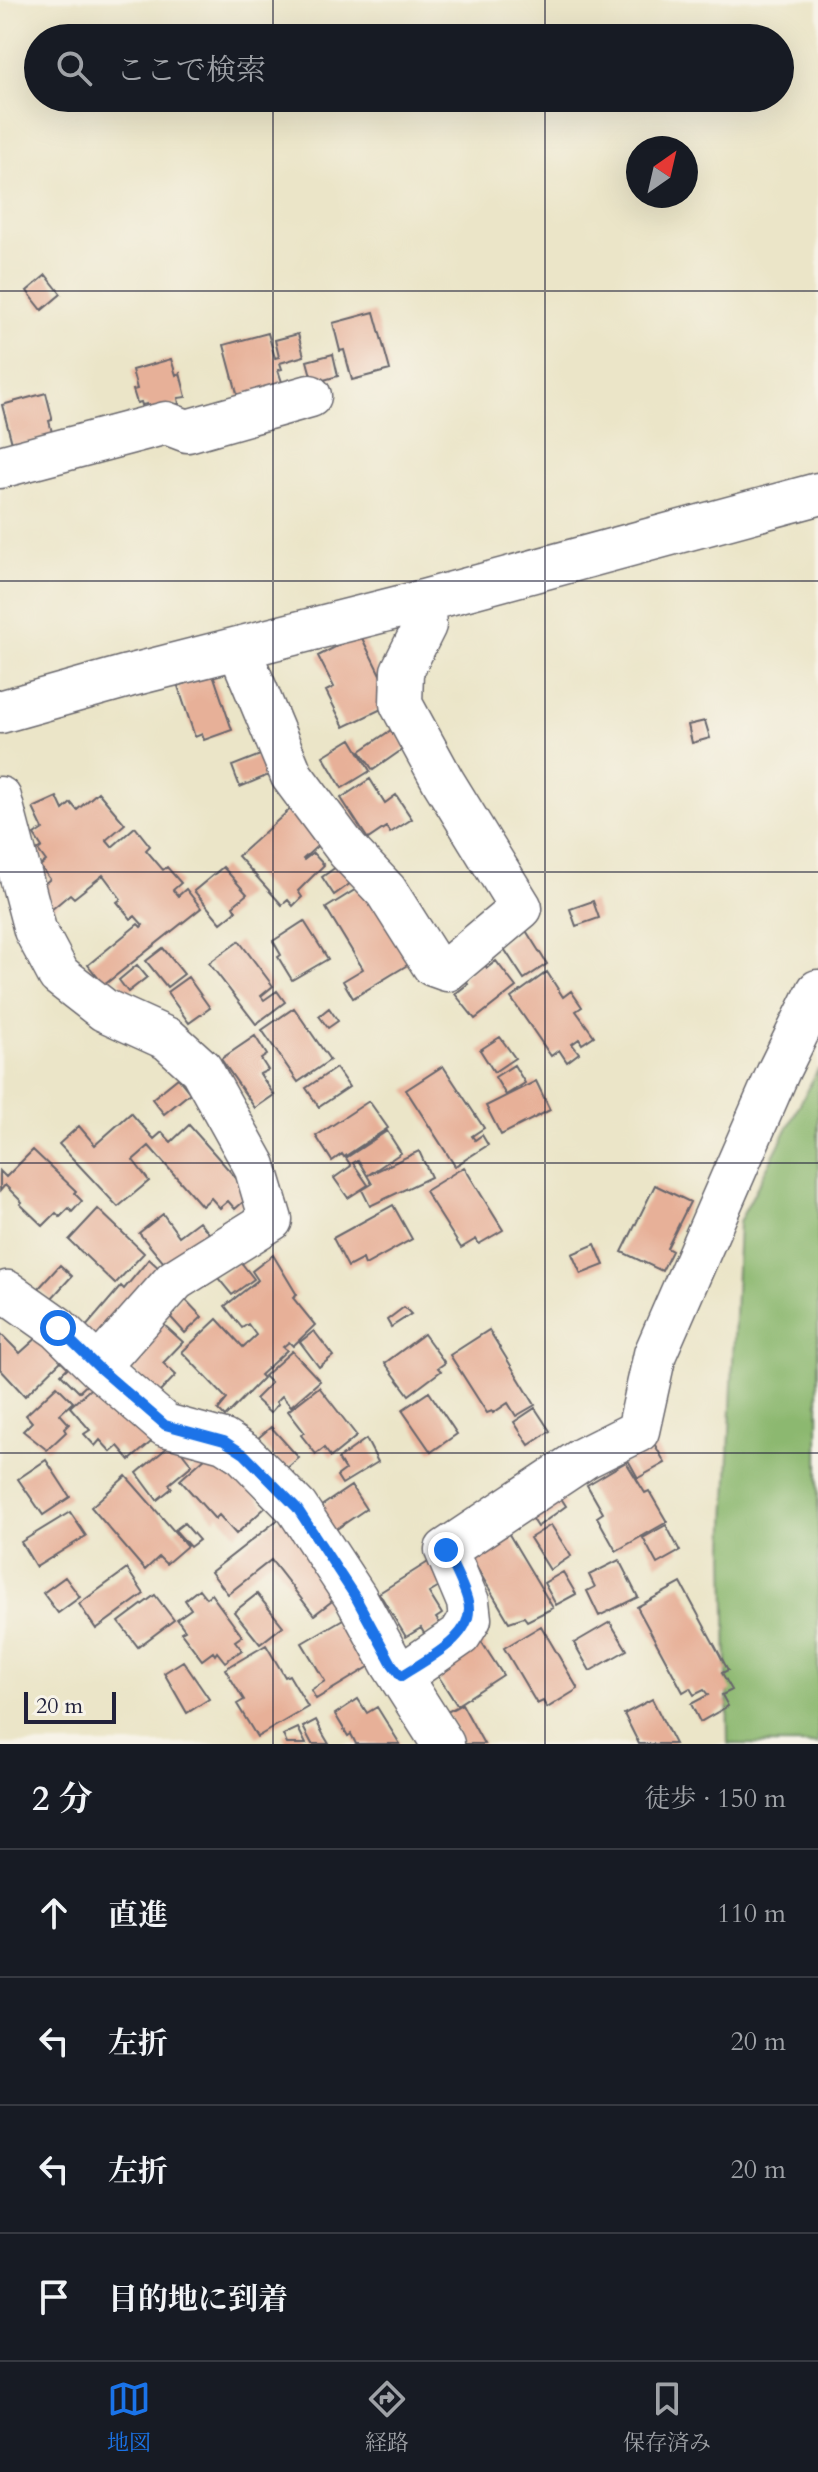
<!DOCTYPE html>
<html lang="ja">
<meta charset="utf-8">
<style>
:root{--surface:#171b24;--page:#242831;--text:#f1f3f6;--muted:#9ea1a6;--line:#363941;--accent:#1a73e8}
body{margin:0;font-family:Cardo,"Noto Serif JP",serif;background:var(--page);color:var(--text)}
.compass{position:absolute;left:626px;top:136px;width:72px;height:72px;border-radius:50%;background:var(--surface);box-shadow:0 8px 32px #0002;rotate:34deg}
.scale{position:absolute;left:24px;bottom:20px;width:92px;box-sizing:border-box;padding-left:8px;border:4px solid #22223b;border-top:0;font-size:22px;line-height:28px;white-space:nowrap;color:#22223b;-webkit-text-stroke:6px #f7f3e8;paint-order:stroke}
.stop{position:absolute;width:24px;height:24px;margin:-18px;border:6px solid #1a73e8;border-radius:50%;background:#fff}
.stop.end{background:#1a73e8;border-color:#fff;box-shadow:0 2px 8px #0008}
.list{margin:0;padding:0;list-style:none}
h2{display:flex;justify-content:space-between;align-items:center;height:104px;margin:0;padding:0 32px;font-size:34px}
h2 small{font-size:26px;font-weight:400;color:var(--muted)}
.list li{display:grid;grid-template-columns:52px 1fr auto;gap:24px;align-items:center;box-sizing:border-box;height:128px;padding:0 32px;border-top:2px solid var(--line)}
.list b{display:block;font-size:30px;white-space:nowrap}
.list em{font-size:26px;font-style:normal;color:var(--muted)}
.icon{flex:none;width:44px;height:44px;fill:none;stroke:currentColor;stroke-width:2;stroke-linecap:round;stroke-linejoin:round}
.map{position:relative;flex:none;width:818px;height:1744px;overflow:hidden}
.search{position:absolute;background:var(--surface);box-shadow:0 8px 32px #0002;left:24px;right:24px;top:24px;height:88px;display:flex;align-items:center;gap:20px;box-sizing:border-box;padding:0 28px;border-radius:44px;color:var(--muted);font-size:30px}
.sheet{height:616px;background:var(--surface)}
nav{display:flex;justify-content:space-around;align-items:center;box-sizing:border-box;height:112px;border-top:2px solid var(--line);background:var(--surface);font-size:22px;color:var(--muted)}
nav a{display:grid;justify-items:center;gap:4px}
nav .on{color:var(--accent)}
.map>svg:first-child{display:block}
</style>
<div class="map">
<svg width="818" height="1744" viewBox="0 0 818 1744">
<rect width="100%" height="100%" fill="#f7f3e8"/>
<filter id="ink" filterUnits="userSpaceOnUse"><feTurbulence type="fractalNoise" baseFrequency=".0125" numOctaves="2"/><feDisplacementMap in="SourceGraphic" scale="16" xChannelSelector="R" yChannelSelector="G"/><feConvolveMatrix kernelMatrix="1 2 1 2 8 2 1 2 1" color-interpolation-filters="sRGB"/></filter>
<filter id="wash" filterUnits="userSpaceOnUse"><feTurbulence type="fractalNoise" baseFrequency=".006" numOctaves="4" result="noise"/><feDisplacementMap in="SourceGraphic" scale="32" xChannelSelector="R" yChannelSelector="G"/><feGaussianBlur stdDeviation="1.8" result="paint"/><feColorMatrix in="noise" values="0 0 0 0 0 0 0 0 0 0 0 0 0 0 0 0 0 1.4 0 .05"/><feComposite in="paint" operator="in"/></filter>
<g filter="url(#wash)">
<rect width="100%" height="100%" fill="#ebe5c8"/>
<path fill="#8cb86f" stroke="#576d55" stroke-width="2" d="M818 1069V1744H728L725 1548 739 1222Z"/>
<g id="blocks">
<path fill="#e7b098" d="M46 275 61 294 42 310 27 291Z
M374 312 390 370 352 380 344 350 340 351 333 323Z
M268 333 275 358 279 357 275 340 298 334 304 356 280 363 282 369 278 370 283 385 238 397 224 345Z
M333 354 338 376 313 383 307 361Z
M171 359 176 375 180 373 186 397 178 398 179 404 149 412 147 404 142 405 141 402 137 403 133 390 137 389 132 370Z
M46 393 52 417V420L49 421 53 436 13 447 2 405Z
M360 634 394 703 344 727 326 691 334 687 318 656Z
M213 674 232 730 204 740 202 734 195 737 178 686Z
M705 721 710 738 692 743 688 725Z
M394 728 406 747 373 770 360 751Z
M351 739 370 771 342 788 323 756Z
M268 752 276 772 240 787 232 766Z
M370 779 385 803 396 795 412 819 390 833 386 827 368 839 341 798Z
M98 792 125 824 106 840 112 847 135 827 150 846 146 850 163 870 167 867 181 883 173 890 178 896 186 889 201 908 104 985 88 965 138 924 141 927 143 925 135 916 131 919 117 902 121 899 103 875 74 898 70 894 51 910 43 885 50 879 40 866 46 861 38 850 42 847 34 835 43 829 33 808 57 797 63 810 71 803 77 810Z
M296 804 326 838 303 859 304 860 313 853 324 865 298 891 302 897 293 906 288 900 282 905 238 856Z
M346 860 358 878 334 895 322 877Z
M223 867 247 894 233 906 236 911 221 923 194 891Z
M366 883 414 961 353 998 343 981 363 969 326 908Z
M593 901 599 918 576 926 570 909Z
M304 921 328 959 292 980 278 957 281 955 273 941Z
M525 929 547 964 524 979 501 944Z
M239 941 273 986 261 996 264 1000 277 991 285 1002 256 1024 209 963Z
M163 948 184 974 167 987 146 961Z
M482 961 487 968 496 961 516 987 475 1019 455 994 468 984 463 977Z
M137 965 147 977 128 992 119 980Z
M547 972 563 997 571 991 582 1007 576 1011 594 1036 582 1044 579 1039 572 1044 579 1053 567 1062 559 1050 551 1056 511 998Z
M188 977 210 1008 189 1023 167 992Z
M294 1008 330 1060 298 1082 262 1030Z
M329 1008 338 1021 328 1028 319 1016Z
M255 1036 267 1055 261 1059 268 1070 260 1074 274 1095 255 1108 221 1059Z
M500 1037 515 1058 494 1072 480 1050Z
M514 1065 525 1083 506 1095 495 1077Z
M443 1066 484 1128 472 1136 475 1140 482 1135 488 1145 455 1166 406 1090Z
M336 1068 349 1087 319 1107 306 1088Z
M178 1078 190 1093 164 1114 152 1099Z
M536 1081 550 1110 501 1135 486 1106Z
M369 1101 388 1128 344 1157 342 1154 332 1161 316 1136Z
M131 1113 154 1139 162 1132 171 1142 189 1125 251 1195 235 1209 228 1201 220 1208 211 1198 202 1206 149 1146 133 1160 149 1181 118 1207 59 1144 79 1126 95 1145Z
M387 1131 401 1153 368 1175 419 1151 431 1177 370 1206 362 1190 372 1184 358 1160 353 1163 368 1185 348 1198 334 1178 351 1166 346 1158Z
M33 1150 76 1191 74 1193 82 1201 72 1212 69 1208 60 1217 56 1213 43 1226 20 1204 22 1202 5 1185 0 1191V1171L6 1177Z
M464 1167 503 1230 479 1244 476 1239 461 1248 425 1191Z
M655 1185 690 1202 667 1248 672 1251 662 1271 622 1252Z
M393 1205 412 1239 365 1265 363 1259 348 1267 333 1238Z
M98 1209 144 1253 115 1284 69 1240Z
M163 1214 179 1236 199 1221 213 1238 168 1268 139 1233Z
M595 1244 604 1265 581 1274 572 1254Z
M273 1255 297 1295 293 1298 315 1325 293 1346 289 1342 283 1347 287 1350 260 1375 263 1378 225 1417 218 1410 227 1399 182 1352 217 1319 243 1347 256 1335 248 1324 242 1328 225 1306 258 1280 252 1271Z
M149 1259 161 1270 100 1342 84 1329 121 1286 124 1289Z
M240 1261 254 1279 232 1295 218 1278Z
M60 1265 72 1276 51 1299 39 1288Z
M182 1296 202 1317 185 1333 166 1312Z
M404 1307 411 1314 391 1327 387 1320Z
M161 1322 183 1342 163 1363 176 1375 158 1394 124 1362Z
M489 1330 535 1405 516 1416 508 1403 493 1413 492 1411 487 1413 450 1355Z
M314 1331 333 1356 319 1367 300 1342Z
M0 1333 20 1353 39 1336 62 1360 25 1396 0 1369Z
M424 1334 445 1363 438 1368 441 1371 409 1395 385 1363Z
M292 1351 320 1381 291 1406 282 1396 276 1402 278 1404 270 1413 255 1399 271 1383 264 1376Z
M77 1359 95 1377 79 1392 61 1374Z
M99 1381 157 1437 130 1460 118 1446 111 1452 100 1440 95 1446 84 1434 90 1430 70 1407Z
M57 1386 73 1402 60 1414 69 1424 64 1429 66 1432 47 1450 23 1431 32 1422 26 1415Z
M319 1387 357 1436 331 1457 324 1448 316 1454 301 1435 304 1432 288 1411Z
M429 1392 457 1434 431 1452 402 1410Z
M535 1408 550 1431 529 1445 514 1422Z
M271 1427 299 1458 286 1469 257 1439Z
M650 1436 665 1463 638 1478 623 1451Z
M366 1439 378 1462 342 1484 337 1476 345 1470 338 1459Z
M174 1442 192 1465 169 1484 172 1488 157 1500 137 1473Z
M214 1450 266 1507 236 1534 219 1515 215 1519 180 1480Z
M46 1460 70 1497 43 1515 18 1479Z
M626 1462 645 1493 649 1491 667 1522 616 1551 597 1517 603 1513 587 1485Z
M126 1476 187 1546 166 1564 159 1557 145 1570 91 1507Z
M351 1486 366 1509 329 1534 314 1511Z
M559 1495 566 1506 537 1527 530 1516Z
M70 1512 86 1536 36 1567 21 1542Z
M284 1515 345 1591 314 1615 271 1560 228 1594 211 1572Z
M184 1523 199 1540 190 1547 175 1530Z
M551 1525 571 1556 550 1570 530 1538Z
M666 1525 680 1551 657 1564 643 1538Z
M507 1531 553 1608 527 1621 524 1617 509 1622 468 1553Z
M433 1559 448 1582 429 1593 442 1614 436 1618 441 1625 425 1635 421 1628 406 1637 379 1593Z
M619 1560 638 1597 599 1616 587 1591 595 1587 589 1575Z
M127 1569 144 1594 96 1629 79 1604Z
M563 1572 576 1594 556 1605 544 1583Z
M65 1577 80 1597 58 1613 43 1593Z
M681 1583 728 1670 722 1673 732 1690 722 1695 728 1706 700 1722 691 1704 708 1695 704 1690 694 1695 690 1688 683 1692 637 1607Z
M199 1589 206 1598 211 1594 242 1636 235 1641 242 1650 225 1662 217 1652 215 1655 213 1652 202 1660 181 1632 185 1630 177 1619 191 1609 185 1600Z
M257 1594 283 1626 260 1644 234 1612Z
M155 1595 174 1620 138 1647 119 1622Z
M350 1615 377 1662 316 1699 311 1690 325 1681 302 1643Z
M610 1622 627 1650 590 1671 574 1643Z
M541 1626 578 1689 547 1708 543 1701 537 1704 504 1648Z
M479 1638 503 1675 457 1705 433 1668Z
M266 1645 285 1677 289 1675 308 1707 257 1737 237 1704 244 1700 225 1669Z
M183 1661 209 1699 187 1713 164 1673Z
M358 1699 367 1713 377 1707 400 1744H356L351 1734 348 1736 335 1714Z
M652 1699 675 1744H639L624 1714Z
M462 1704 484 1744H464L447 1712Z
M316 1720 323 1734 329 1744H312L303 1727Z
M298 1728 306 1744H287L283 1735Z"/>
</g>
</g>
<g filter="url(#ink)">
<use href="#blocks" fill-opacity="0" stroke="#68666c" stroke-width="2"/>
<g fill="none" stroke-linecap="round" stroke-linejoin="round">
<defs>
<path id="minor" d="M0 467 166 423 187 431 310 396
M239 649 292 776 348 851 386 891 433 965 447 970 521 908 443 781 401 704 402 671 425 625 423 601
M0 712 128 676 423 601 818 494
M0 798 35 930 59 975 104 1010 168 1039 201 1069 255 1166 271 1220 175 1280 98 1367
M0 1295 7 1292 58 1328 98 1367 165 1425 224 1441 244 1454 297 1508 356 1598 392 1664 443 1744
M401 1676 460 1635 470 1619 468 1602 446 1550 584 1458 638 1431 655 1354 779 1070 818 991"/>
</defs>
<use href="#minor" stroke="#68666c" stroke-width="45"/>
<use href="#minor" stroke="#fff" stroke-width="42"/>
</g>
</g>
<g fill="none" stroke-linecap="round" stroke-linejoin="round" filter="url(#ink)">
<path stroke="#1a73e8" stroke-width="10" d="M58 1328 98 1367 165 1425 224 1441 244 1454 297 1508 356 1598 392 1664 401 1676C425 1660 477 1636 468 1602 464 1585 453 1567 446 1550"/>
</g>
<path fill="none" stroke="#22223b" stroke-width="2" stroke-opacity="0.55" d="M273 0V38M545 0V38M273 98V1744M545 98V1744M0 291H818M0 581H818M0 872H818M0 1163H818M0 1453H818"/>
</svg>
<svg class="compass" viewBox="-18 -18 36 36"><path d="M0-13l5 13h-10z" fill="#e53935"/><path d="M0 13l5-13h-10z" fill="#9ea1a6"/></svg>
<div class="scale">20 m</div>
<div class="stop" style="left:58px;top:1328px"></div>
<div class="stop end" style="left:446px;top:1550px"></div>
<div class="search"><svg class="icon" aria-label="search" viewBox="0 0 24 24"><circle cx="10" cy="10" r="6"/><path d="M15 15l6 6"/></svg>ここで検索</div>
</div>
<section class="sheet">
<h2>2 分<small>徒歩 · 150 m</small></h2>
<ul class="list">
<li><svg class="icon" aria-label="ahead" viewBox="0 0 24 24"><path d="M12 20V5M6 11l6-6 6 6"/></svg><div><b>直進</b></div><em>110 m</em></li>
<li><svg class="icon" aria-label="left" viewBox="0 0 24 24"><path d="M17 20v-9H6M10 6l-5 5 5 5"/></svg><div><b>左折</b></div><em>20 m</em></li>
<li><svg class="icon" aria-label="left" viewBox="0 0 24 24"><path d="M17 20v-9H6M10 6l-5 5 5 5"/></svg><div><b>左折</b></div><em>20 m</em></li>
<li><svg class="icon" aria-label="arrive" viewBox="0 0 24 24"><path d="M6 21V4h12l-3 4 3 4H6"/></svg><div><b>目的地に到着</b></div></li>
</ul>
</section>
<nav>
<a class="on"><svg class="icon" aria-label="map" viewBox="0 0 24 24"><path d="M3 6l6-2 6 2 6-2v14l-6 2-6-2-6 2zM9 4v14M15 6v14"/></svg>地図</a>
<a><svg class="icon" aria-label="directions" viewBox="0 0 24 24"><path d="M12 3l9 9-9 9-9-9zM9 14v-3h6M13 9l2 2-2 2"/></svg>経路</a>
<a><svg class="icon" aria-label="saved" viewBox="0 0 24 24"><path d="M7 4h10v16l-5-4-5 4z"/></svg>保存済み</a>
</nav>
